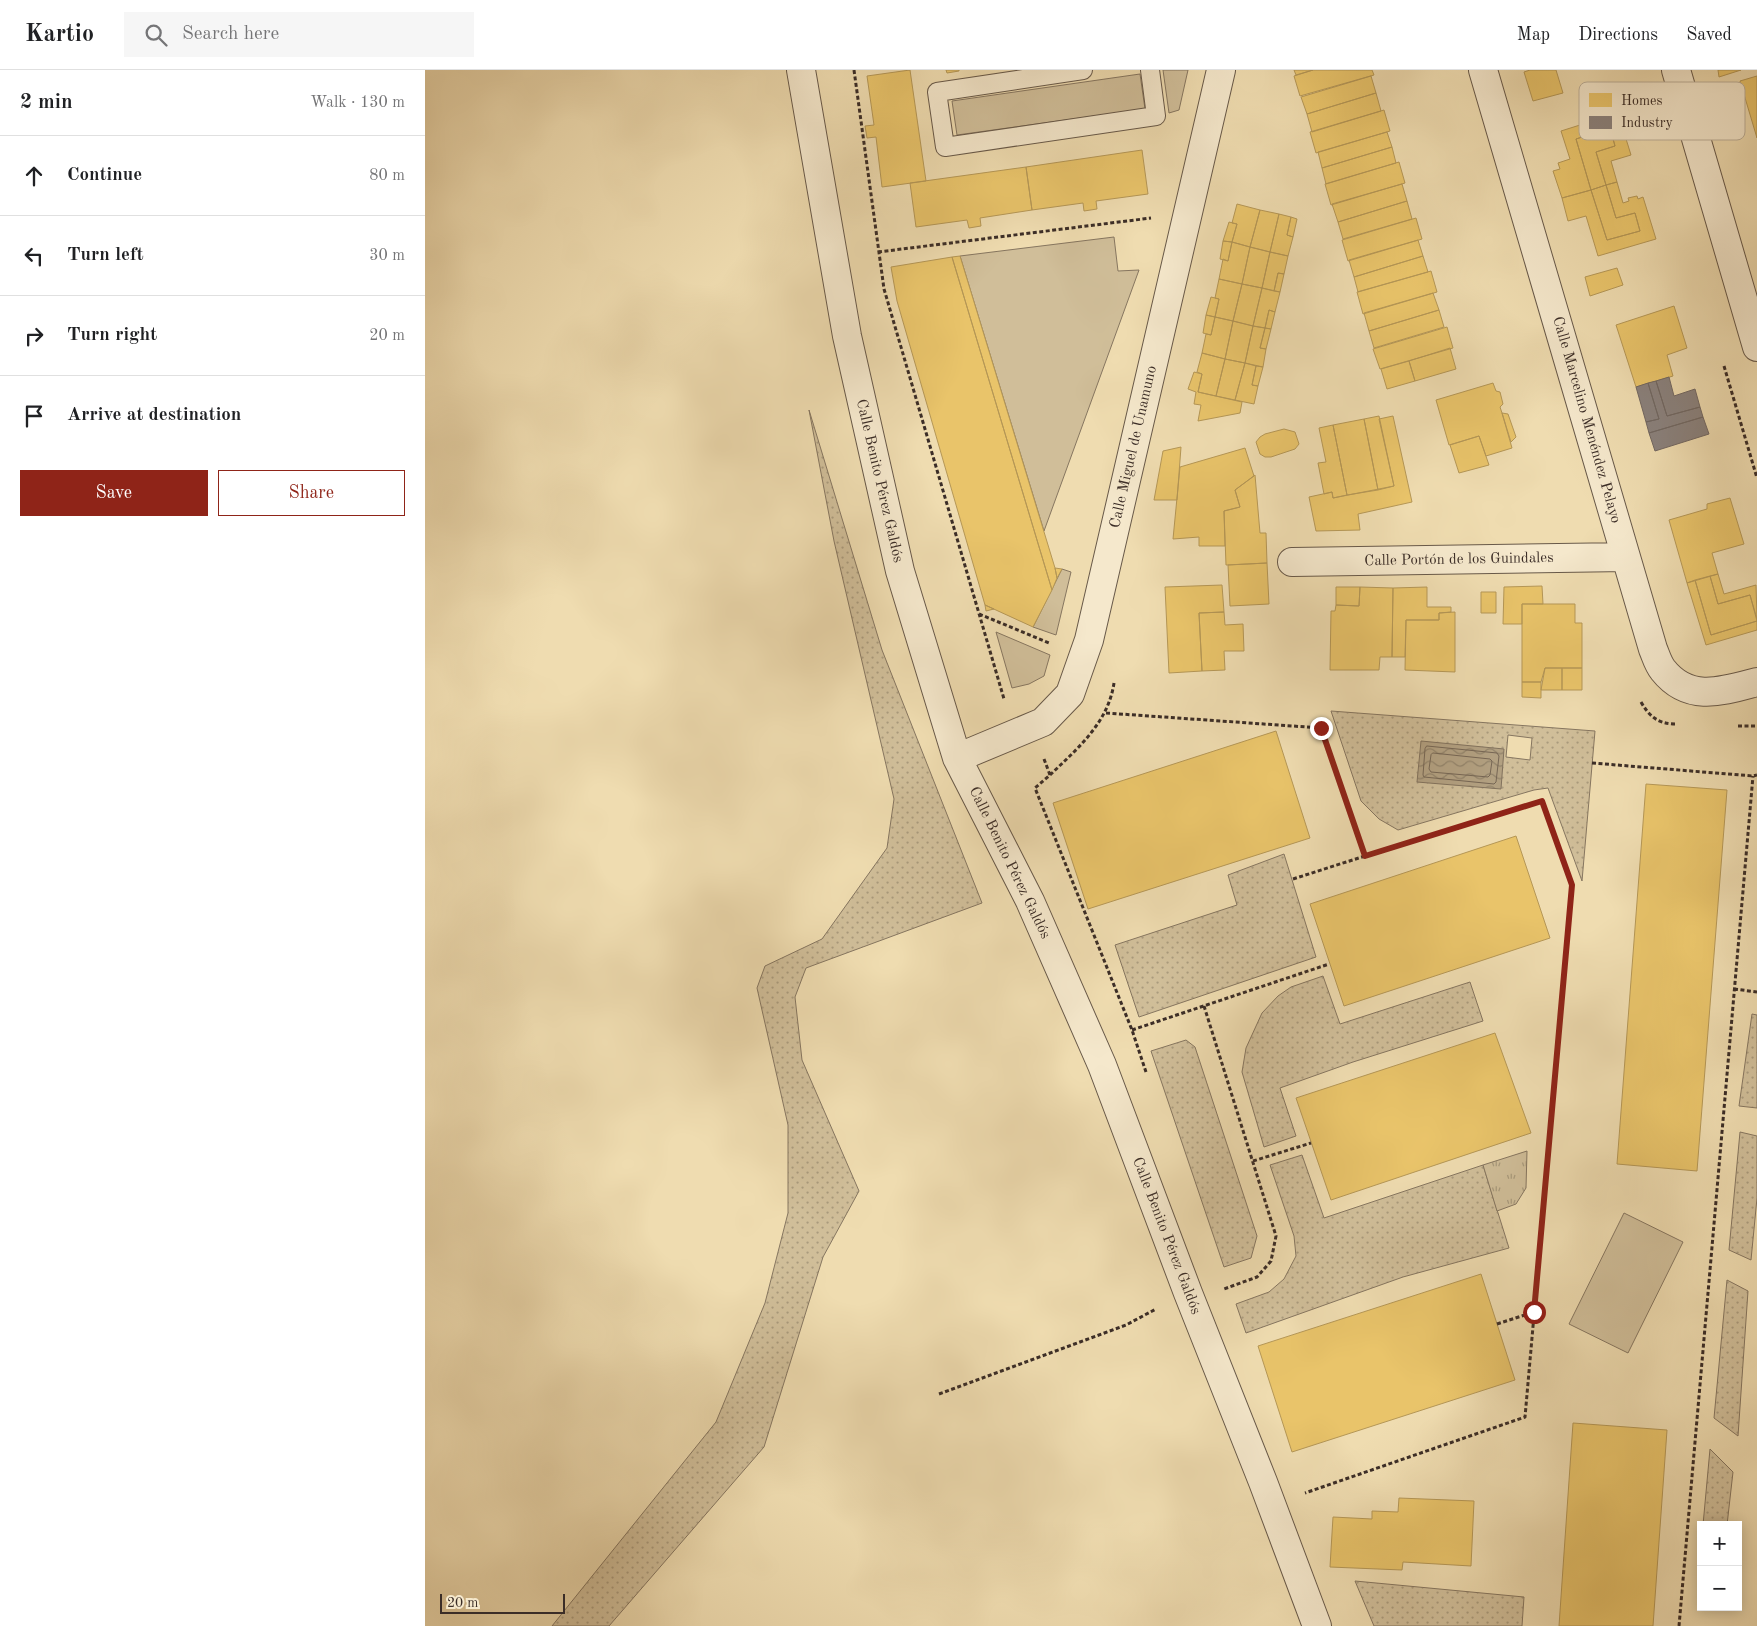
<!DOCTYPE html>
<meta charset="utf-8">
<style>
:root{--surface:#fff;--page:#f6f6f6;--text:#202124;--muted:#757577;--line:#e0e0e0;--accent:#8f2418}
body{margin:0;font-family:"Old Standard TT",serif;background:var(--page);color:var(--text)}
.controls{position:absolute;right:15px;bottom:15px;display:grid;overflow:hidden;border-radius:0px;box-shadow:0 2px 12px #0003}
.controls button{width:45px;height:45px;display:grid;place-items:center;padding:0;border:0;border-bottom:1px solid var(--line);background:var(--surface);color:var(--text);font:25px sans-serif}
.scale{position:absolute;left:15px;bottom:12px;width:125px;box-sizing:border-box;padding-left:5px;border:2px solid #3b2d27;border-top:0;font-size:14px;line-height:18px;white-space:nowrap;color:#3b2d27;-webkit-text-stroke:4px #f5e8cc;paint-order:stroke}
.stop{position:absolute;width:15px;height:15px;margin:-11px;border:4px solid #8f2418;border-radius:50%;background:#fff}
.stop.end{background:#8f2418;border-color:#fff;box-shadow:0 1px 5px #0008}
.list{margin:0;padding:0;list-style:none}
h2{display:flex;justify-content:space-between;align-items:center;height:65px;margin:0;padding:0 20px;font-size:21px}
h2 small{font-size:16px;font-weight:400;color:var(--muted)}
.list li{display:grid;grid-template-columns:32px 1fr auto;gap:15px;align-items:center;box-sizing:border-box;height:80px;padding:0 20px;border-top:1px solid var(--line)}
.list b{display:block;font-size:19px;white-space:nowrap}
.list em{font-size:16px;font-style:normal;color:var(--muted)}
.actions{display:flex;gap:10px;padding:15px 20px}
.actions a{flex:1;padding:11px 0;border:1px solid var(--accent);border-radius:0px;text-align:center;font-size:18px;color:var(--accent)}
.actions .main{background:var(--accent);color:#fff}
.icon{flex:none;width:28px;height:28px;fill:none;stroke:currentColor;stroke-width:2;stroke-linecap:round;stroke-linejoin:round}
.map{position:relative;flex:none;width:1332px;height:1556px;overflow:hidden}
header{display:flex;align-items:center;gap:30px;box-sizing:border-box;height:70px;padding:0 25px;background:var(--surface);border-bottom:1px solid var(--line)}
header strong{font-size:24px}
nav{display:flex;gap:28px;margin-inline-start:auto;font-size:18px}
.search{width:350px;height:45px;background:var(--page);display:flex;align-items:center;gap:12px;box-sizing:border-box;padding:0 18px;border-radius:0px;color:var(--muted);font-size:19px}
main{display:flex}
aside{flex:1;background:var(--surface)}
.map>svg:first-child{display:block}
</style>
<header>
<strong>Kartio</strong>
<div class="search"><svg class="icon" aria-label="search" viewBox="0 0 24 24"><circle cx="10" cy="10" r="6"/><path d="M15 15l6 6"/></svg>Search here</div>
<nav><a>Map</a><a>Directions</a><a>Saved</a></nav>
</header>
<main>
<aside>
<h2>2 min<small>Walk · 130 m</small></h2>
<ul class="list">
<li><svg class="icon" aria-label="ahead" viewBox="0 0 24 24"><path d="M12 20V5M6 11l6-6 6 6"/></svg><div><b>Continue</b></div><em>80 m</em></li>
<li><svg class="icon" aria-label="left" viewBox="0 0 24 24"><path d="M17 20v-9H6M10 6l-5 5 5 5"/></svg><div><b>Turn left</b></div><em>30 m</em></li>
<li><svg class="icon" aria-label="right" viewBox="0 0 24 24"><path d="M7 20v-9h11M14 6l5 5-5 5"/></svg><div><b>Turn right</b></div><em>20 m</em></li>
<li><svg class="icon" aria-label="arrive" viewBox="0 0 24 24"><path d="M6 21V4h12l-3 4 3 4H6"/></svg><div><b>Arrive at destination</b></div></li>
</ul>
<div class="actions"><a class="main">Save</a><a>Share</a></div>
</aside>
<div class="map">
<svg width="1332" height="1556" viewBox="0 0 1332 1556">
<defs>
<pattern id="grass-dots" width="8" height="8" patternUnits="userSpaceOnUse" patternTransform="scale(1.25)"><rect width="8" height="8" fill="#d0be99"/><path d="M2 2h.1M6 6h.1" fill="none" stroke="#aa9b7d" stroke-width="1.8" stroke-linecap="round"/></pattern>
<pattern id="park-tufts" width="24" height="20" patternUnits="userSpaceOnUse" patternTransform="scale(1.25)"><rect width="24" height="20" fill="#d0be99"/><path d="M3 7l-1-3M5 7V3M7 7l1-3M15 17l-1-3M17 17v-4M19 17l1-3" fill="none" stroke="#aa9b7d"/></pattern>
<pattern id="water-waves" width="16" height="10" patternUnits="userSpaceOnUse" patternTransform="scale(1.25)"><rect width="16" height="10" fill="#b2a081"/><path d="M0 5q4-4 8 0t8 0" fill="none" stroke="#92836a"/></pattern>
</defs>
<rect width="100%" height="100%" fill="#efdcb0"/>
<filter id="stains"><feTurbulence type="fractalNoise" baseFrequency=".004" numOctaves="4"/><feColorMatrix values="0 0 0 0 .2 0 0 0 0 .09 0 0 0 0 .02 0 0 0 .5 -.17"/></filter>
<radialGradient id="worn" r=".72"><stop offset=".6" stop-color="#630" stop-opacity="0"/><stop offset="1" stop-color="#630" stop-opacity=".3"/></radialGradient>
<path fill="url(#grass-dots)" stroke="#867660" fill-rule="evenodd" d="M384 340 457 580 557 833 381 898 370 927 377 990 434 1121 398 1187 339 1377 184 1556H127L291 1352 340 1233 363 1143V1055L332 918 340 896 397 869 462 778 469 729 409 471Z
M906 641 1170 661 1157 811 1123 718 1109 720 973 760 954 749 936 731ZM1083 665 1107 668 1105 690 1081 687Z
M859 784 891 887 714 947 690 875 812 835 803 805Z
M898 906 915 954 1045 912 1058 951 928 992 855 1018 871 1066 839 1077 817 1002 821 978 837 943 853 926 866 917Z
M1327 944 1332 945V1038L1314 1036Z
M761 970 770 977 832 1166 826 1188 799 1197 726 981Z
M1315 1062 1332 1066V1128L1326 1190 1304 1180Z
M877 1085 899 1148 1058 1095 1084 1178 978 1207 821 1263 811 1234 844 1222 859 1209 871 1186 869 1166 845 1095Z
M1302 1210 1323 1221 1313 1366 1289 1348Z
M1285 1379 1308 1402 1302 1455H1278Z
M930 1511 1099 1527 1097 1556H949Z"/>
<path fill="url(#park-tufts)" stroke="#867660" d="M1102 1081 1101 1118 1091 1134 1072 1141 1058 1095Z"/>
<path fill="#d0be99" stroke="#867660" d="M738 0H763L754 40 744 43Z
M715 4 720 39 532 65 527 31Z
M689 167 693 201 714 200 619 461 535 186Z
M637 499 646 502 631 565 608 557Z
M571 562 625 585 619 606 604 614 587 618Z
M1199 1143 1258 1172 1203 1283 1144 1254Z"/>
<path fill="url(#water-waves)" stroke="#82725d" d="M996 671 1079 679 1076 719 992 712Z"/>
<path fill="#e9c46a" stroke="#b59756" d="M485 0 501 111 457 117 451 67 442 68 440 56 449 55 442 6Z
M521 0H534V1L522 3Z
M869 0H888L871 5Z
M888 0H947L949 5 875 26 869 6Z
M1105 0H1131L1138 23 1108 31 1099 2Z
M1293 0H1316L1294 7Z
M946 6 951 23 882 44 876 27Z
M1332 6V68L1315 11Z
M951 23 956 41 887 62 882 44Z
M959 40 965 61 891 83 885 62Z
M1193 43 1206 85 1186 91 1192 112 1181 115 1171 82 1190 76 1185 58 1151 69 1166 120 1137 128 1128 101 1135 99 1133 93 1145 89 1136 61Z
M1185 58 1190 76 1171 82 1181 115 1166 120 1151 69Z
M962 62 967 77 897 98 893 82Z
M967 77 971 93 901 114 897 98Z
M717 80 723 124 671 131 672 139 659 141 658 133 607 140 601 97Z
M974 92 980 113 906 135 900 114Z
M601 97 607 140 555 148 556 156 544 158 542 150 491 157 485 113Z
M1192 112 1198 133 1204 131 1203 128 1212 126 1213 129 1218 127 1231 169 1173 186 1161 146 1143 151 1137 128 1166 120 1182 170 1215 161 1210 143 1191 148 1181 115Z
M977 114 982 131 913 152 907 134Z
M1181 115 1191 148 1210 143 1215 161 1182 170 1166 120Z
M982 131 987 149 918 169 913 152Z
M812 134 835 140 825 177 807 172 812 154 807 153Z
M835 140 854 144 845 182 825 177Z
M854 144 866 147 862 165 868 167 863 186 845 182Z
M866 147 872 149 868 167 862 165Z
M991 148 997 169 923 191 917 170Z
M804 152 812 154 807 172 798 171Z
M993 170 998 186 929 207 924 190Z
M798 171 807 172 803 191 795 189Z
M807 172 825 177 817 214 794 209 798 189 803 191Z
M825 177 845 182 837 218 817 214Z
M845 182 863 186 859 204 853 203 849 221 837 218Z
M535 186 630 498 632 508 627 520 527 187Z
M998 186 1003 202 933 222 929 207Z
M527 187 627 520 608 557 560 535 472 231 466 197Z
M1192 198 1198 215 1165 226 1160 207Z
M1006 201 1012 222 938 244 932 222Z
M853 203 859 204 855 222 849 221Z
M794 209 817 214 808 251 790 247 794 229 790 228Z
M817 214 837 218 828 256 808 251Z
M837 218 855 222 850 242 844 240 840 258 828 256Z
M1008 223 1014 240 944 261 939 243Z
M786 227 794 229 790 247 781 245Z
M1249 236 1262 278 1242 285 1248 306 1211 317 1191 255Z
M844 240 850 242 846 259 840 258Z
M1014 240 1019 257 949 278 944 261Z
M781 245 790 247 786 265 778 263Z
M790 247 808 251 800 289 777 283 781 264 786 265Z
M808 251 828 256 820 293 800 289Z
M828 256 840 258 835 278 841 279 838 297 820 293Z
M1022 257 1028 278 955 299 948 279Z
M840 258 846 259 841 279 835 278Z
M1025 278 1031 299 990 311 984 291Z
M777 283 800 289 791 326 773 322 777 304 772 302Z
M800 289 820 293 810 330 791 326Z
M984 291 990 311 962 319 956 299Z
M820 293 831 296 827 315 833 316 829 334 810 330Z
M831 296 838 297 833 316 827 315Z
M769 302 777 304 773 322 817 332 815 343 773 351 776 335 769 334 771 322 763 319Z
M1068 313 1071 321 1075 322 1078 334 1075 337 1077 343 1087 378 1061 386 1054 366 1024 375 1011 330Z
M1077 343 1083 344 1091 367 1086 372Z
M954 346 969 416 953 420 939 349Z
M968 346 987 432 933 444 935 460 891 461 884 427 907 422 908 428 969 416 954 349Z
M939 349 953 420 922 425 908 355Z
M908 355 922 425 908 428 907 422 899 424 893 393 901 392 894 358Z
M859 359 870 362 874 374 870 379 846 387H840L835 384 831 372 835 367 840 364Z
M1054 366 1064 395 1034 403 1025 375Z
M756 377 752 430H729L738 381Z
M820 378 829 406 810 420 815 437 799 441 800 476H774V467L748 469 755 397Z
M830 405 835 463H841L842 493 801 495 799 441 815 437 810 420Z
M1305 428 1319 474 1287 483 1293 504 1262 513 1244 450 1282 439V434Z
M842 493 844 534 805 536 803 495Z
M630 498 637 499 632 508Z
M1293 504 1299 524 1331 515 1332 549 1325 525 1293 534 1285 506Z
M1285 506 1293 534 1325 525 1332 551 1286 565 1270 510Z
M1270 510 1286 565 1332 551V560L1281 575 1262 513Z
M797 515 799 542 774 543 777 601 744 603 740 517Z
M1117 516 1118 534H1097V554H1078L1079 517Z
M911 517H935L934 536 911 535Z
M935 517 968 518 967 587H955L954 600H905L906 541H910L911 535 934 536Z
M1002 517V537H1026V542L1014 543V550H981L980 587H967L968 518Z
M1056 522H1071V543H1056Z
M1097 534H1150V553H1157V598H1120L1116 612H1097Z
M560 535 569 539 561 541Z
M799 542 800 555 818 554 819 581H799L800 600 777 601 774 543Z
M1030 542V602L980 600 981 550H1014V543Z
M1120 598H1137V620H1116Z
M1137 598H1157V620H1137Z
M1097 612H1116V628L1097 627Z
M851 661 885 768 663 839 628 733Z
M1221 714 1302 720 1272 1101 1192 1094Z
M1091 766 1125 868 919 936 885 834Z
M1070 963 1106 1063 906 1130 871 1028Z
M1056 1204 1090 1310 867 1382 833 1276Z
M1148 1353 1242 1360 1228 1556H1134Z
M974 1428 1049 1431 1046 1496 978 1492 977 1500 905 1497 908 1447 947 1449V1441L973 1442Z"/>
<path fill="#8a817c" stroke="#726862" d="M1244 307 1249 326 1270 319 1275 337 1242 346 1231 311Z
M1231 311 1242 346 1275 337 1278 347 1224 363 1221 352 1234 349 1223 313Z
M1223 313 1234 349 1221 352 1211 317Z
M1278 347 1284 364 1230 381 1224 363Z"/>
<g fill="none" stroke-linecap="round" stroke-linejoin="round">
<path stroke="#766654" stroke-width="1" d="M1002 676 1072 683 1074 686 1071 712 1069 714 999 707 998 705 1000 679Z
M1008 683 1065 689 1067 691 1065 705 1063 707 1006 702 1004 699 1006 685Z"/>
<defs>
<path id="lane" d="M658 0 512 22 520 77 731 46 725 0"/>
<path id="street" d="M376 0 422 266 475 501 532 688 605 831 677 995 763 1223 838 1412 892 1556
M1058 0 1228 579C1231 586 1233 594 1238 600 1264 633 1298 621 1332 612
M1251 0 1332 277
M867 492 1201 487
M532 688 618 652 645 624 664 570 796 0"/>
</defs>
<use href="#lane" stroke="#685949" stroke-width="20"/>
<use href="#street" stroke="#685949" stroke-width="30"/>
<path stroke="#3b2d27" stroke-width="3" stroke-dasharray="4 2.5" stroke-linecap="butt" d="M429 0 459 219 579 629
M453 182 726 148
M1299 296 1332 408
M554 544 624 573
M1216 632C1224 646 1233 654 1250 654
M681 643 896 658 940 786 1117 731 1147 815 1100 1347 880 1423
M1313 656H1332
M619 689 625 705 610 718 707 960 721 1002
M1167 693 1328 706 1332 705
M625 705C653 678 683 653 689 613
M868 809 940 786
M1309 919 1332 922
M779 936 851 1166 846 1191 832 1207 799 1219
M707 960 904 894
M828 1091 886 1073
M1072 1254 1109 1242
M514 1324 701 1255 731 1239
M1254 1556 1328 706"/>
<use href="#lane" stroke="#f5e8cc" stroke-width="18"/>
<use href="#street" stroke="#f5e8cc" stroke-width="28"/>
</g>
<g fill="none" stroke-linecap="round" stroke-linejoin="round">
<path stroke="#8f2418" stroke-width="6" d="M896 658 940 786 1117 731 1147 815 1109 1242"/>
</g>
<g text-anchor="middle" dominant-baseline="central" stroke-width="5" stroke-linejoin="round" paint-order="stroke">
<g font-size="15" fill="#3b2d27" stroke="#f5e8cc">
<text transform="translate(1161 350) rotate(74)">Calle Marcelino Menéndez Pelayo</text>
<text transform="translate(709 377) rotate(-77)">Calle Miguel de Unamuno</text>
<text transform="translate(454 411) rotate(77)">Calle Benito Pérez Galdós</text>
<text transform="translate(1034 490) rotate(-1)">Calle Portón de los Guindales</text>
<text transform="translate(584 793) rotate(64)">Calle Benito Pérez Galdós</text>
<text transform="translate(741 1166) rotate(69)">Calle Benito Pérez Galdós</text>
</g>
</g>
<rect x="1154" y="12" width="166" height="58" rx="8" fill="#f5e8cc" stroke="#bdb09a" stroke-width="1"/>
<rect x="1164" y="23" width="23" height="14" fill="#e9c46a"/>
<rect x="1164" y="46" width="23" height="13" fill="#8a817c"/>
<g font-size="14" fill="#3b2d27">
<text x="1196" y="35">Homes</text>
<text x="1196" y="57">Industry</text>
</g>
<rect width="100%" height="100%" filter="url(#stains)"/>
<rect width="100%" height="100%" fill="url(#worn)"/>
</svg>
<div class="controls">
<button>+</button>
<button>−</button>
</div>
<div class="scale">20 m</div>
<div class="stop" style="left:1109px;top:1242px"></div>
<div class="stop end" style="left:896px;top:658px"></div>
</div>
</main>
